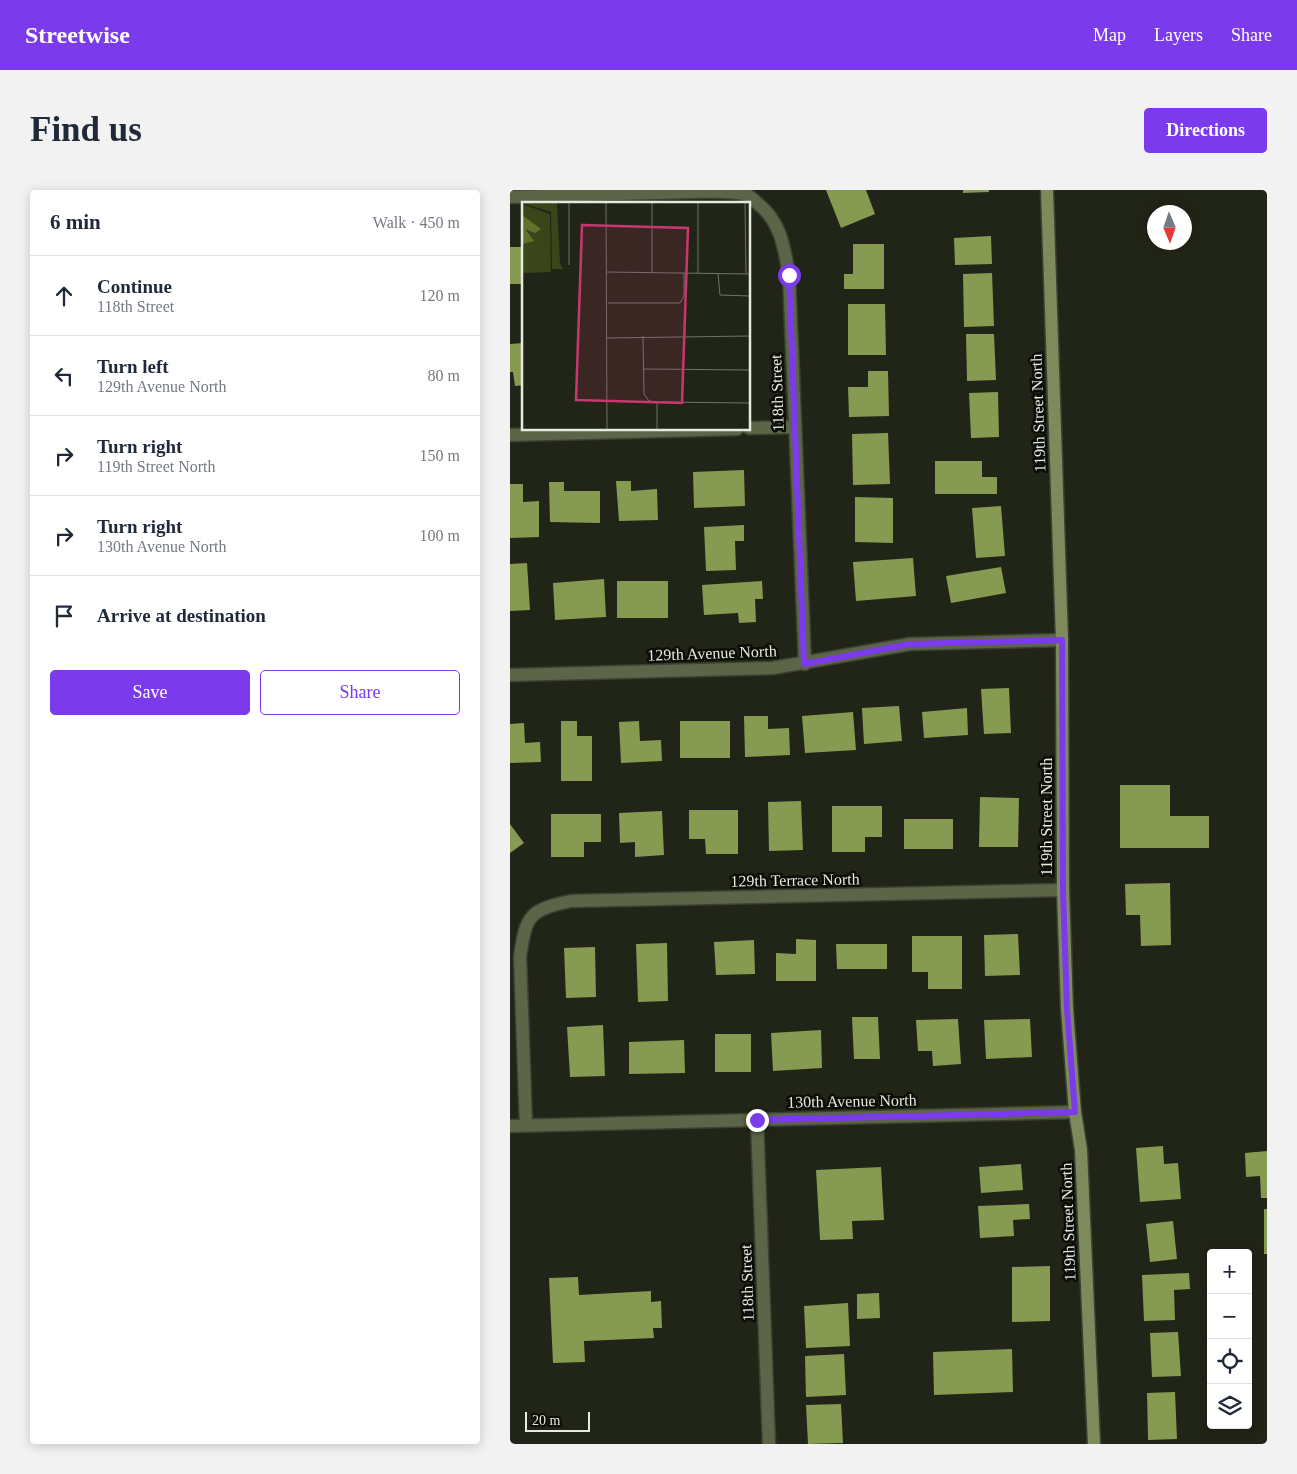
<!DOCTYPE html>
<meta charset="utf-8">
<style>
:root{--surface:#fff;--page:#f2f2f3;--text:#1f2937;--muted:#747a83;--line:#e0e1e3;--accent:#7c3aed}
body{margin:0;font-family:Georgia,serif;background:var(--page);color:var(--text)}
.controls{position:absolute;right:15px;bottom:15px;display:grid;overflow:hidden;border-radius:5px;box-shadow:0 2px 12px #0003}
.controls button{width:45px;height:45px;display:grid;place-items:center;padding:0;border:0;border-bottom:1px solid var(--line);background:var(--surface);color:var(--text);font:25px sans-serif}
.compass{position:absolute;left:637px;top:15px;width:45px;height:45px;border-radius:50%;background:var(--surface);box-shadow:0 2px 12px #0003;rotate:178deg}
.scale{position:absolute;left:15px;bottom:12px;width:65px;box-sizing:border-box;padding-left:5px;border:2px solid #e7eae1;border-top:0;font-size:14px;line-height:18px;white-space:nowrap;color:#e7eae1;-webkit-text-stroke:4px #0b0d07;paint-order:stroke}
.stop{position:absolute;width:15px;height:15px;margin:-11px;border:4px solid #7c3aed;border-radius:50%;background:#fff}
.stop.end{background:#7c3aed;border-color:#fff;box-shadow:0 1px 5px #0008}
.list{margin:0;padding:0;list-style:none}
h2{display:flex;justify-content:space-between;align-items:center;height:65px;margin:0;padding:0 20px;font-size:21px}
h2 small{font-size:16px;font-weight:400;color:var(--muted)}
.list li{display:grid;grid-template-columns:32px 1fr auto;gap:15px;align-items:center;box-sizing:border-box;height:80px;padding:0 20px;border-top:1px solid var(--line)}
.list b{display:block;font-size:19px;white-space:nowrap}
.list p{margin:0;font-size:16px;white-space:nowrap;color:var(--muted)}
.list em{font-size:16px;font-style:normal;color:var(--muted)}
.actions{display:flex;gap:10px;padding:15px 20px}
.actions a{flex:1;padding:11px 0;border:1px solid var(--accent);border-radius:5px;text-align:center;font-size:18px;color:var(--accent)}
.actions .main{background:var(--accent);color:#fff}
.icon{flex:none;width:28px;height:28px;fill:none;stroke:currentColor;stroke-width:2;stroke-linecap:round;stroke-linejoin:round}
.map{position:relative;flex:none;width:757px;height:1254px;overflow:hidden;border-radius:5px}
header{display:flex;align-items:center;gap:30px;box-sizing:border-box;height:70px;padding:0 25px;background:var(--accent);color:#fff}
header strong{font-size:24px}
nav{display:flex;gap:28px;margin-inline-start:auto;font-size:18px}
.intro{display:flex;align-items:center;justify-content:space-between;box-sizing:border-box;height:120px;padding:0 30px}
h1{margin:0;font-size:35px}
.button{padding:12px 22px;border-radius:5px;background:var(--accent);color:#fff;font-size:18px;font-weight:700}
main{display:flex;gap:30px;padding:0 30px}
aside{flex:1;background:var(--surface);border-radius:5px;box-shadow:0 2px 12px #0003}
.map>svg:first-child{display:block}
</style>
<header>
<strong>Streetwise</strong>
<nav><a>Map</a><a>Layers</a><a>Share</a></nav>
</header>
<div class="intro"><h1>Find us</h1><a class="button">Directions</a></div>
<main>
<aside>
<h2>6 min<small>Walk · 450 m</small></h2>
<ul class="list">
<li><svg class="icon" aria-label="ahead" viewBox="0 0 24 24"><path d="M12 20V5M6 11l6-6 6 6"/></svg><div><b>Continue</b><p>118th Street</p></div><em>120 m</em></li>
<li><svg class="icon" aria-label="left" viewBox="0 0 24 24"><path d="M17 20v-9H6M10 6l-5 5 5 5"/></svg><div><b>Turn left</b><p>129th Avenue North</p></div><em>80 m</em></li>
<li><svg class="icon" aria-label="right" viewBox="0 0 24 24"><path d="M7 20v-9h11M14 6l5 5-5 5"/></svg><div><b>Turn right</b><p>119th Street North</p></div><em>150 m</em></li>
<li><svg class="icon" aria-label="right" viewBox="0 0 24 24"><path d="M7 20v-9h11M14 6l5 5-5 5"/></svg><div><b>Turn right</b><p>130th Avenue North</p></div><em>100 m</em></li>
<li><svg class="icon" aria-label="arrive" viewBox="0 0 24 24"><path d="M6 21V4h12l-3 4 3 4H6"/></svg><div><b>Arrive at destination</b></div></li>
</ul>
<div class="actions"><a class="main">Save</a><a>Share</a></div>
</aside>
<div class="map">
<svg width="757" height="1254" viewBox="0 0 757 1254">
<rect width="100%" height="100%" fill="#212517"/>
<path fill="#879a52" d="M316 0H356L365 24 331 38Z
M453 0H479V2L453 3Z
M481 46 482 74 445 75 444 48Z
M343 54H374V99H334V84H343Z
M0 57H14V94H0Z
M482 83 484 136 454 137 453 84Z
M338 114H375L376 165H338Z
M456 144H484L486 190 457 191Z
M14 153V195L5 196 3 182H0V154Z
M358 181H378L379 226 339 227 338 197H358Z
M488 202 489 247 461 248 459 203Z
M378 243 380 294 343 295 342 244Z
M425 271H472V287H487V304H425Z
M234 280 235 316 184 318 183 282Z
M106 291H121V301L147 299 148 330 109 331Z
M39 292H54V301H90V333L40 332Z
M0 294H13V312L29 311V347L0 348Z
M345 307 383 308V353L345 352Z
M491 316 495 366 466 368 462 318Z
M234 335V351H225L226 380 196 381 194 337Z
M403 368 406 406 346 411 343 372Z
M17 373 20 420 0 421V374Z
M491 377 496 403 441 413 436 386Z
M94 389 96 427 45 430 43 393Z
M107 391H158V428H107Z
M252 391 253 409H245L246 432 229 433 228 423 194 425 192 395Z
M499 498 501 543 474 544 471 499Z
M389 516 392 551 354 554 352 518Z
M457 518 458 545 414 548 412 522Z
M343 522 346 560 295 563 292 526Z
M234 526H258V539L279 538 280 565 235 567Z
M51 531H67V546H82V591H51Z
M129 531 130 551 151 550 152 571 111 573 109 532Z
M170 531H220V568H170Z
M14 533 15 553 30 552 31 572 0 573V534Z
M610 595H660V626H699V658H610Z
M470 607 509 608 508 657H469Z
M291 611 293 660 259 661 258 612Z
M322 616H372V647H355V662H322Z
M179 620H228V664H196L195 649H179Z
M152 621 154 665 125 667V652L110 653 109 623Z
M41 624H91V652H74V667H41Z
M394 629H443V659H394Z
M0 634 14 653 0 663Z
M660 693 661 755 631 756 630 725H616L615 694Z
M508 744 510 785 475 786 474 745Z
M402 746H452V799H418V782H402Z
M286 749 306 750V791H266V763L286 764Z
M244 750 245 784 206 785 204 752Z
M157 753 158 811 128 812 126 754Z
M326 754H377V779H327Z
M85 757 86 807 56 808 54 758Z
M342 827H368L370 869H344Z
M448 829 451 874 423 876 422 861H408L406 830Z
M520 829 522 867 476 869 474 830Z
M93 835 95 886 60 887 57 837Z
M311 840 312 878 263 881 261 843Z
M205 844H241V882H205Z
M174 850 175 883 119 884V852Z
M653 956 654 974 668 973 671 1009 630 1012 626 958Z
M757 961V1008H751L750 986 736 987 735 963Z
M511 974 513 1000 471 1003 469 977Z
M371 977 374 1030 342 1031 343 1049 310 1050 306 980Z
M519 1014 520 1029 503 1030 504 1046 470 1048 468 1016Z
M754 1019H757V1064H754Z
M663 1031 667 1069 640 1072 636 1034Z
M540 1076V1131L502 1132V1077Z
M679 1083 680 1099 664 1100 665 1130 634 1131 632 1085Z
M68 1087 69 1105 141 1101V1112L151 1111 152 1138H143L144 1148 74 1151 75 1172 43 1173 39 1088Z
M369 1103 370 1128 347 1129V1104Z
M338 1113 340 1156 296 1158 294 1116Z
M668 1142 671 1186 642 1187 640 1143Z
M502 1159 503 1202 424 1205 423 1162Z
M334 1164 336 1205 296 1207 295 1166Z
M665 1202 667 1249 638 1250 637 1203Z
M331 1214 333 1253 298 1254 296 1215Z"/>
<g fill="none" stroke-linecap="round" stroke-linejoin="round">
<defs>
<path id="street" d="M179 0V2C194 2 224 0 237 5 241 7 244 10 247 13 271 31 274 57 279 85L295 474
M0 7 179 2
M239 238 284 237
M0 245 227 239
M0 485 263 478 400 454 552 450
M247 930 259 1254
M16 935 10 767C16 725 19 720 61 711L553 700
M0 936 565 922"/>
<path id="secondary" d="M537 0 552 450 553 700 557 819 565 922 571 960 584 1254"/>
</defs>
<use href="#street" stroke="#3d4133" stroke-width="15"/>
<use href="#secondary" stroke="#3d4133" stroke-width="15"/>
<use href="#street" stroke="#5c6548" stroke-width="12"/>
<use href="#secondary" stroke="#7d8a5c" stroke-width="12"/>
</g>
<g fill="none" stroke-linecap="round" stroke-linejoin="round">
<path stroke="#7c3aed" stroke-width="6" d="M247 930 565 922 557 819 553 700 552 450 400 454 294 474 279 85"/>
</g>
<g text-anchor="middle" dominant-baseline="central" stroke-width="5" stroke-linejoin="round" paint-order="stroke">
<g font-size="16" fill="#e7eae1" stroke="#0b0d07">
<text transform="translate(267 203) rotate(-92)">118th Street</text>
<text transform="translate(528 223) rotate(-92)">119th Street North</text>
<text transform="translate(202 463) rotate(-2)">129th Avenue North</text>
<text transform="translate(536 627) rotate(-90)">119th Street North</text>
<text transform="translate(285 690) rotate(-1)">129th Terrace North</text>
<text transform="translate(342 911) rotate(-1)">130th Avenue North</text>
<text transform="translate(558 1032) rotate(-92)">119th Street North</text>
<text transform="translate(237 1093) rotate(-92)">118th Street</text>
</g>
</g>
<g transform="translate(12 12)">
<rect width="228" height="228" fill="#212517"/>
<path d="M0 1H35L38 62 41 67H30L29 10ZM0 2 28 12 29 70 0 71Z" fill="#3a4619"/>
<path d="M0 13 19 27 13 31 3 27 12 39 0 42Z" fill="#61732b"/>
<path fill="none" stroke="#707468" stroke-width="1" d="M47 1V63M84 1 85 227M130 1V70M176 1V71M223 1 224 72M85 70 228 72M196 71 198 93 228 94M86 101H158L162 94V71M121 134 122 192 127 199 135 200V227M85 136 228 134M121 167 228 168M135 200 228 201"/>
<path fill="#c8386f" fill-opacity="0.15" stroke="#c8386f" stroke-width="2.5" d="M60 23 166 26 160 201 54 198Z"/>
<rect width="228" height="228" fill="none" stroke="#e7eae1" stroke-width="2.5"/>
</g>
</svg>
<div class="controls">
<button>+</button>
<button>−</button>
<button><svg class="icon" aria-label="locate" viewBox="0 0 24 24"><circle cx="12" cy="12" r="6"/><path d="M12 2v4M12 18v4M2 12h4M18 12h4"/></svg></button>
<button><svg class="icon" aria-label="layers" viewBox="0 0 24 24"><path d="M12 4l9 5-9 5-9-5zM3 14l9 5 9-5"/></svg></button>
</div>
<svg class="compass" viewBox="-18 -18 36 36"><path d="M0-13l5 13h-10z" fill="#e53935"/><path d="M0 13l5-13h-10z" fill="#747a83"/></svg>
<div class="scale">20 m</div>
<div class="stop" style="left:279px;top:85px"></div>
<div class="stop end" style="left:247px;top:930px"></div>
</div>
</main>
